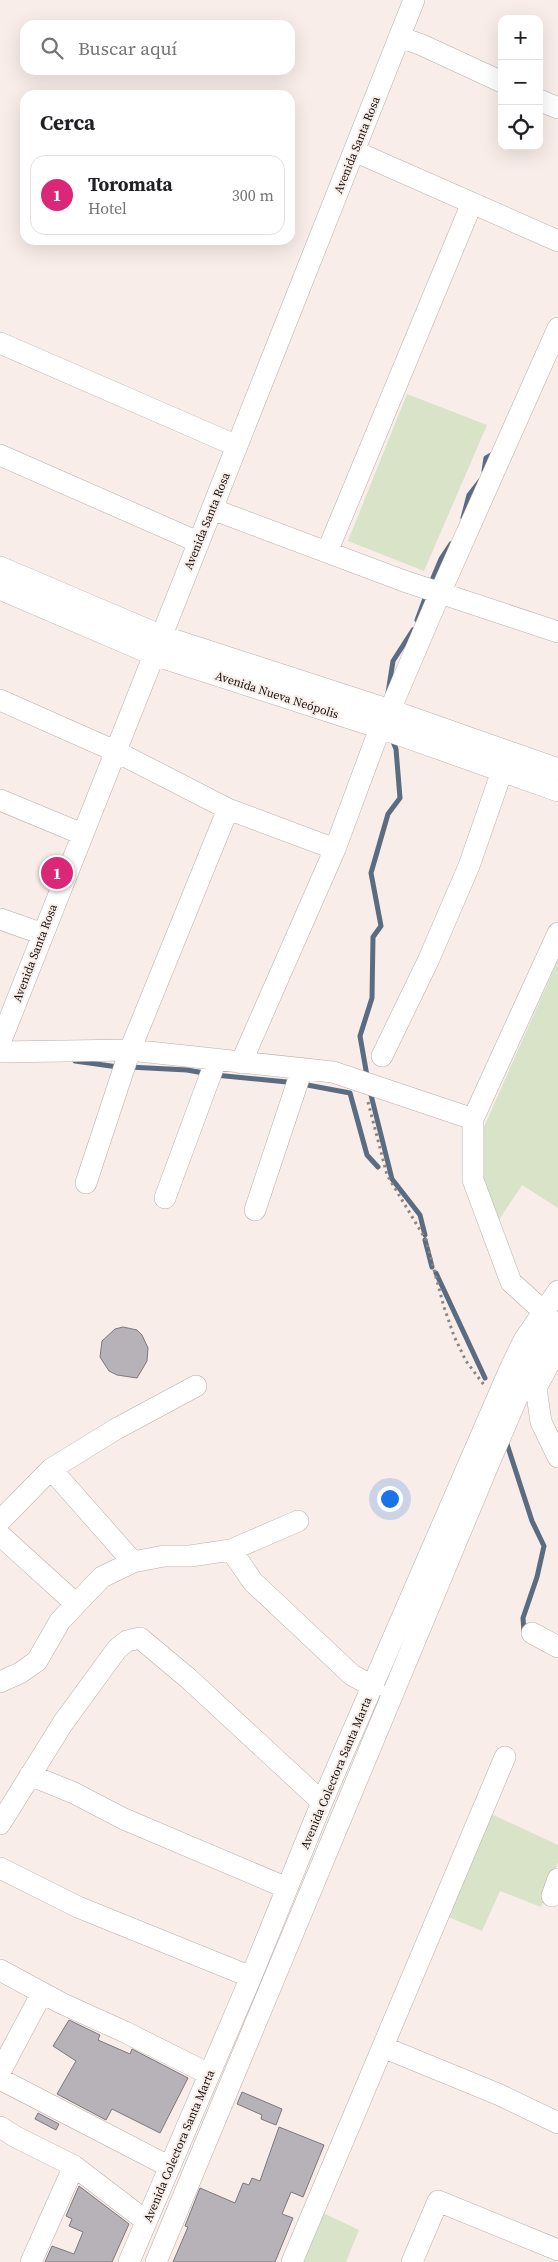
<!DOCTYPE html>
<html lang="es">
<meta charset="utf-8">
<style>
:root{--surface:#fff;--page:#f6f6f6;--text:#202124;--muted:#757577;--line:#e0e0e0;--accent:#db2777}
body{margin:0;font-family:"Source Serif 4",serif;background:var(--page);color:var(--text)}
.controls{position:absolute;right:15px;top:15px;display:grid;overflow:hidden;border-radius:10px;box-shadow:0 5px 20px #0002}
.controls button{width:45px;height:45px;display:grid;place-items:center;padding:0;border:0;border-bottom:1px solid var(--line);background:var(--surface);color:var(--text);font:25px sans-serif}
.you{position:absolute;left:389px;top:1498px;width:18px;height:18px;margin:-12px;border:4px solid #fff;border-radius:50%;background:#1a73e8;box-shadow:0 0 0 8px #1a73e833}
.badge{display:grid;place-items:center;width:32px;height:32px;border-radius:50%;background:var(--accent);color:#fff;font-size:16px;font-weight:700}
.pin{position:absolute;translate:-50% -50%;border:2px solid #fff;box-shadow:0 1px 5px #0006}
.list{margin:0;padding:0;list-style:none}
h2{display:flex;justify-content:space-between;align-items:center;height:65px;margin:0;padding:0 20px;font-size:21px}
h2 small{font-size:16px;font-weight:400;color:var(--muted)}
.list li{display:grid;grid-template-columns:32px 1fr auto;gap:15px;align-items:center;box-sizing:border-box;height:80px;margin:0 10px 10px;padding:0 10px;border:1px solid var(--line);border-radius:15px}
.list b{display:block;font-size:19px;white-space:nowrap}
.list p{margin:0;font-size:16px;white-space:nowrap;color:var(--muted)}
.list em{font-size:16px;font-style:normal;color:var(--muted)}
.icon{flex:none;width:28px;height:28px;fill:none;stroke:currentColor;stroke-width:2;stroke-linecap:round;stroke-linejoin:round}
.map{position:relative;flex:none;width:558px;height:2262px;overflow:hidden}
.search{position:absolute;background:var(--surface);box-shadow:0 5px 20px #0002;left:20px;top:20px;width:275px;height:55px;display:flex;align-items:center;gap:12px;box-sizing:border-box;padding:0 18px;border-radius:15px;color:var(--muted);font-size:19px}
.panel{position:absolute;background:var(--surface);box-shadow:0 5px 20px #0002;left:20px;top:90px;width:275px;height:155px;border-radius:15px}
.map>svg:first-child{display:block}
</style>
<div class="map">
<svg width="558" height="2262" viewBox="0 0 558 2262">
<rect width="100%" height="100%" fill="#f8ede8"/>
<path fill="#d8e3c8" d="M407 394 487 425 424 571 348 541Z
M558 960V1208L522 1185 499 1220 475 1170 484 1127Z
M489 1813 558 1845V1862L541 1907 500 1891 482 1931 446 1916Z
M321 2212 359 2230 346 2262H300Z"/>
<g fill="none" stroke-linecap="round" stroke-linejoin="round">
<path stroke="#596c82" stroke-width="5" d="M484 471 486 458 495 453
M463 518 469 495 480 481
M430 585 441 559 451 544
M417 620 427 593
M388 693 393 661 413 630
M75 1061 118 1067
M129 1067 187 1070 204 1073
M215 1075 287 1082
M367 1076 360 1036 372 998 373 937 381 926 371 873 388 814 400 798 396 749 392 739
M302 1084 350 1093 367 1155 378 1167
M370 1091 392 1179 420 1215 425 1235
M425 1240 432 1267
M436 1273 485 1378
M506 1441 532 1521 544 1546 537 1577 523 1618 524 1632"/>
</g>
<path fill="#b7b1b8" stroke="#7d777e" d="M123 1327 137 1330 142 1335 148 1348 147 1361 137 1378 117 1375 109 1371 100 1357 102 1341 115 1329Z
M69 2020 100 2035 98 2040 130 2054 132 2049 188 2078 160 2133 112 2109 106 2120 57 2094 76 2061 53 2046Z
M242 2092 282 2109 276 2125 261 2119 262 2115 237 2104Z
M38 2113 59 2124 56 2130 35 2119Z
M279 2127 324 2145 303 2197 291 2192 282 2214 293 2218 275 2262H173L188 2227 185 2226 200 2188 235 2203 243 2183 249 2185 252 2178 260 2181Z
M79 2186 129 2224 112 2262H45L52 2246 74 2254 83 2232 69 2226 72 2219 66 2216Z"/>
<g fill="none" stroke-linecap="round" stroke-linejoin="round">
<defs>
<path id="minor" d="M400 37 422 45 502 82
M539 100 558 108
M354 151 558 241
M0 343 237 446
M0 455 198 542
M212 509 404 581 558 632
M327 552 472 203
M0 567 162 636 390 710 558 769
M0 589 154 655 380 728 558 791
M0 700 115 751 228 809 335 849
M390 710 440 593 558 328
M0 800 82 834
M0 919 43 934
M0 1043 414 0
M0 1052 130 1050 333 1072 473 1119
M382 1056 428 961 469 866 502 771
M241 1063 335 849 380 728
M86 1183 130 1050 228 809
M165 1198 216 1060
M255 1210 302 1069
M543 1311 511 1282 473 1180V1119L558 933
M558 1347 536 1388 541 1422 558 1457
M51 1469 133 1562
M0 1521 51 1469 116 1429 196 1386
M0 1535 76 1604
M231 1550 253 1582 352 1675 374 1687
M532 1633 558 1647
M0 1682 20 1673 37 1661 60 1621 102 1577 133 1562 164 1556H190L231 1550 298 1521
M30 1775 74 1793 124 1819 287 1888
M0 1824 63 1723 117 1649 127 1641 140 1638 189 1679 322 1802
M0 1868 78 1907 251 1977
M552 1896 558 1879
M0 1970 61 2003 125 2032 209 2074
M383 2047 500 2095 558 2123
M0 2072 42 1993
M0 2079 170 2167
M0 2127 16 2137 74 2166 146 2221
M31 2262 74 2166
M129 2262 251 1977 322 1802 510 1369 524 1340 558 1291
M156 2262 489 1463 532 1363 558 1322
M292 2262 505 1757
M412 2262 438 2201 558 2250"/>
</defs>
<use href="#minor" stroke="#b8aea9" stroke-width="22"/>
<path stroke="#8c8481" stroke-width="3" stroke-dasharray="2.5 4" stroke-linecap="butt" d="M368 1102 387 1175 426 1240 444 1307 454 1336 466 1361 484 1385"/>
<use href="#minor" stroke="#fff" stroke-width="21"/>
</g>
<g text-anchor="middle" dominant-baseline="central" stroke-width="4" stroke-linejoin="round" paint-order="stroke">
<g font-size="12" fill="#14100f" stroke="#f8ede8">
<text transform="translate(357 145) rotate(-68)">Avenida Santa Rosa</text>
<text transform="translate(207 521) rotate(-68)">Avenida Santa Rosa</text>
<text transform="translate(277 695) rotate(18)">Avenida Nueva Neópolis</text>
<text transform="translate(35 953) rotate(-69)">Avenida Santa Rosa</text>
<text transform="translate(336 1773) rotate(-67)">Avenida Colectora Santa Marta</text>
<text transform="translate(179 2146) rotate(-67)">Avenida Colectora Santa Marta</text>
</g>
</g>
</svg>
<div class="controls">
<button>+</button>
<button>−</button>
<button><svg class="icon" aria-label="locate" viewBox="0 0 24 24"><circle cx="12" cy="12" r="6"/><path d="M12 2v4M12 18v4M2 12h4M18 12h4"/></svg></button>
</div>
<div class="you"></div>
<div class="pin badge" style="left:57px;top:873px">1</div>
<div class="search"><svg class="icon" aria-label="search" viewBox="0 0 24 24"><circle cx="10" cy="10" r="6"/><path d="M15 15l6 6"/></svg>Buscar aquí</div>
<section class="panel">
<h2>Cerca<small></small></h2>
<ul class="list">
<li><span class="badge">1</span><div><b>Toromata</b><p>Hotel</p></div><em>300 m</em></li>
</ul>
</section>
</div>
